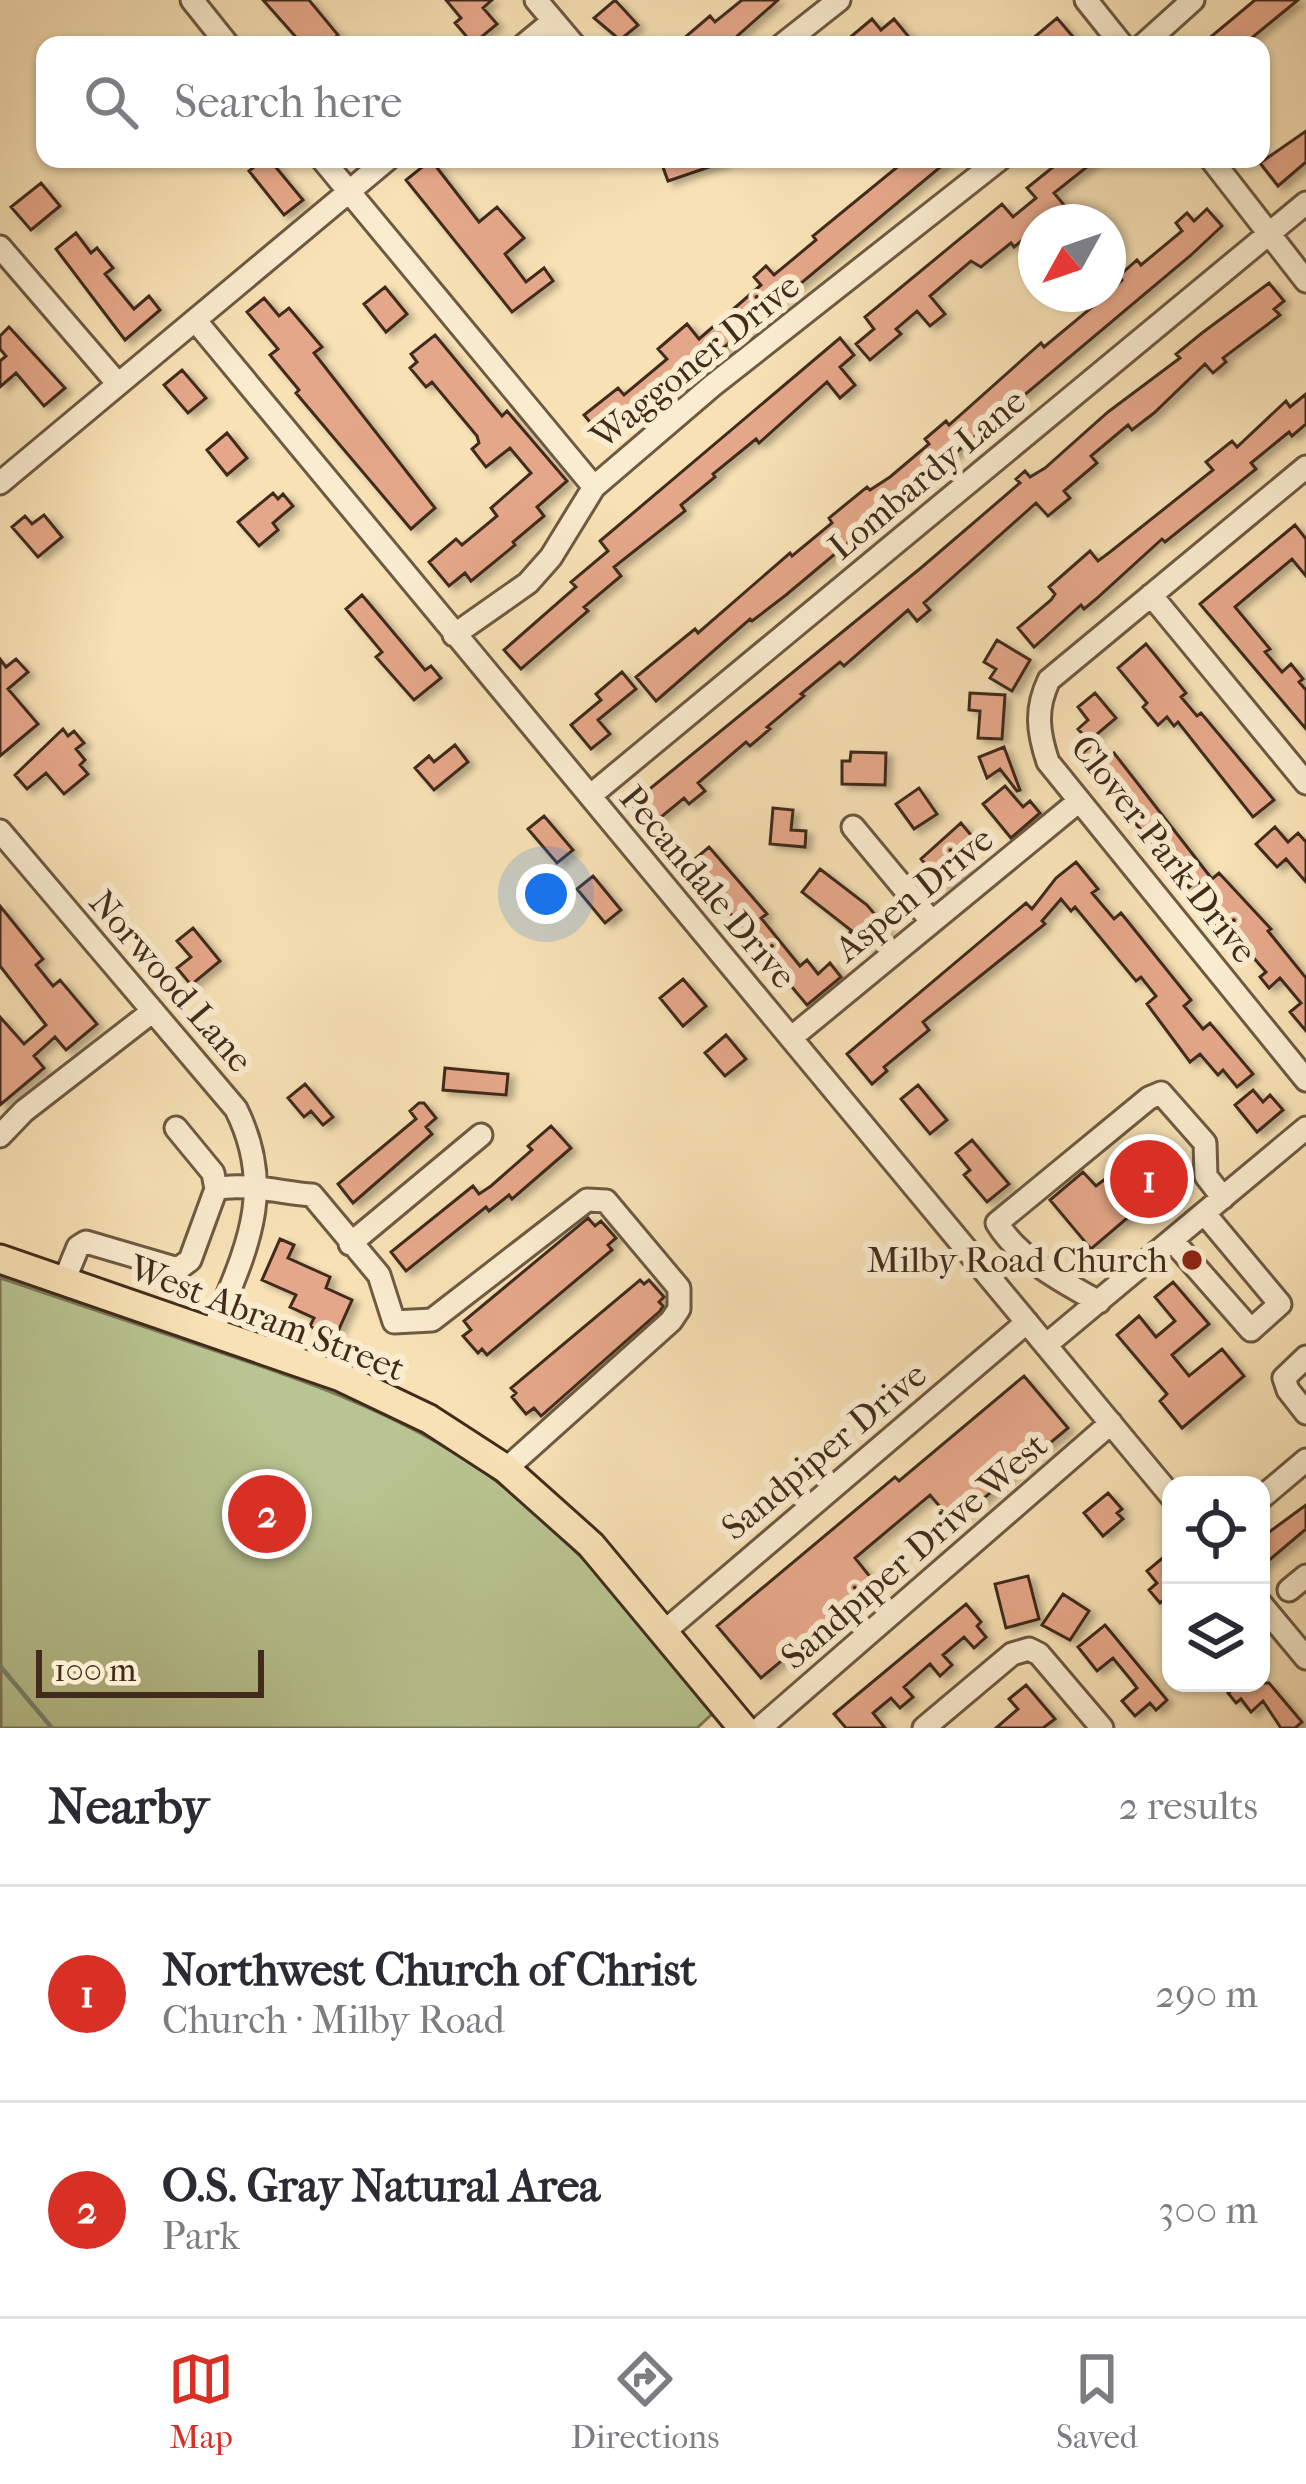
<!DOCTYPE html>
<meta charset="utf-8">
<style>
:root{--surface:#fff;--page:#f2f2f3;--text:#2b2b33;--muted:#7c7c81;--line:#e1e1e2;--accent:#d93025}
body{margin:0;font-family:"IM FELL French Canon",serif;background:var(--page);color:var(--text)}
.controls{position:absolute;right:36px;bottom:36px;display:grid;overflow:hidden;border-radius:24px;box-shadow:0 3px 9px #0004}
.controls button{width:108px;height:108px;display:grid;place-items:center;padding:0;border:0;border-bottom:3px solid var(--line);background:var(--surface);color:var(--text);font:60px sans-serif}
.compass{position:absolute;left:1018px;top:204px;width:108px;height:108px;border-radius:50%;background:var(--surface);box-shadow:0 3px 9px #0004;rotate:230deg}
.scale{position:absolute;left:36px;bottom:30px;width:228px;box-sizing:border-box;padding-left:12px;border:6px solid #412c1c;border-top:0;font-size:33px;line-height:42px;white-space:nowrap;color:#412c1c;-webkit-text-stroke:9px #faeccf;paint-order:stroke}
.you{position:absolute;left:546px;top:894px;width:42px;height:42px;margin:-30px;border:9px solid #fff;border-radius:50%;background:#1a73e8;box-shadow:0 0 0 18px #1a73e833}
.badge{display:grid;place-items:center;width:78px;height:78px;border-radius:50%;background:var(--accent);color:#fff;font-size:39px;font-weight:700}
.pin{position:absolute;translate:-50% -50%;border:6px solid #fff;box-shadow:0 3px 12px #0006}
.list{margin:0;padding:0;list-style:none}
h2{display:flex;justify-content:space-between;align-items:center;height:156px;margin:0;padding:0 48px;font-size:51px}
h2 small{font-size:39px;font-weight:400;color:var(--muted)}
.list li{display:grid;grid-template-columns:78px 1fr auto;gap:36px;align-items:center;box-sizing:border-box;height:216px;padding:0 48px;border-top:3px solid var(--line)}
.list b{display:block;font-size:45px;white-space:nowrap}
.list p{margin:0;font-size:39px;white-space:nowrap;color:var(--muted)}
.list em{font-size:39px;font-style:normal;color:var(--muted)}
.icon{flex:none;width:66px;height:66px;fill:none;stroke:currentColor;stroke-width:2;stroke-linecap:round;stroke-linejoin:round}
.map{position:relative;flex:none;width:1306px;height:1728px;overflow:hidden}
.search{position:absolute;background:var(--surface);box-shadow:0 3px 9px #0004;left:36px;right:36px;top:36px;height:132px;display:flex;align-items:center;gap:30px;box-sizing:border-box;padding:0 42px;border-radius:24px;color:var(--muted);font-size:45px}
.sheet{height:588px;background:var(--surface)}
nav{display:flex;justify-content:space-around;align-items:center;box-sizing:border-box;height:168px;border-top:3px solid var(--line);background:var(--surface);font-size:33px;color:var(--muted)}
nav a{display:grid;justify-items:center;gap:6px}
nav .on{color:var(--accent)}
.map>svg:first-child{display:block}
</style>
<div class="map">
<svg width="1306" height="1728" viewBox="0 0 1306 1728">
<defs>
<filter id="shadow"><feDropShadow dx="6" dy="4" stdDeviation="3" flood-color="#0004"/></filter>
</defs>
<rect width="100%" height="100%" fill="#f7e1b5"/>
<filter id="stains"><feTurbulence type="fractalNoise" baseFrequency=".00167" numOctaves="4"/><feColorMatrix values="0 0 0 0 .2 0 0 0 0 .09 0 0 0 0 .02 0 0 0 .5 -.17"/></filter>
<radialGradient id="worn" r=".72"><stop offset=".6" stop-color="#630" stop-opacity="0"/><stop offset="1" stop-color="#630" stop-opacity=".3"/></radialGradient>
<path fill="#b8c491" stroke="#7c7856" stroke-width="3" d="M0 1278C69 1302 138 1325 207 1348 303 1380 397 1412 481 1470 573 1535 644 1626 713 1713L697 1728H1Z"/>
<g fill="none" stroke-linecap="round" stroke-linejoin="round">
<path stroke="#788472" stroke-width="4.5" d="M0 1666 52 1728"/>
</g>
<path fill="#e5a789" stroke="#412c1c" stroke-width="3" filter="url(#shadow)" d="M263 0H309L338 35 326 45H303Z
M446 0H492L483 8 497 24 473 44 455 23 461 18Z
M615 0 638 25 620 40 594 18Z
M742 0H778L727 45H676L710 16 715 22Z
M1255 0H1298L1243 45H1201Z
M1057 18 1080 45H1025Z
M872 19 881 30 894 19 908 36 897 45H841Z
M1306 131V162L1278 186 1260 163Z
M264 159H269L303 200 284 215 249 171Z
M660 159H726L727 161 668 181Z
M907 159H950L722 349 642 409 638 404 600 434 584 415 618 388 624 395 667 359 658 349 687 324 699 339 761 285 754 277 766 266 774 275 816 240 813 236Z
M1063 159H1097L1054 193 1069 211 1056 222 1051 216 1036 222V229L1014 247 1011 243 981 267 971 261 930 296 945 314 930 326 917 311 896 329 901 334 870 360 856 344 874 329 865 317 1002 204 1013 217 1036 198 1027 188Z
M431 160 479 222 497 207 524 238 505 254 526 282 544 268 553 281 512 312 406 180Z
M41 183 60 206 31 230 11 207Z
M1207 209 1222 226 1190 256 786 595 752 621 750 619 656 701 636 677 695 629 698 633 790 553 792 556 832 523 829 518 867 487 870 490 890 477 929 444 925 439 946 421 949 425 1041 343 1044 347 1108 294 1122 280 1119 276 1137 260 1141 265 1182 231 1176 223 1187 213 1194 221Z
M76 233 91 253 97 248 113 268 105 274 134 309 149 296 160 310 125 340 56 249Z
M1269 283 1284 301 1274 309 1280 315 1223 358 1226 362 1213 373 1205 364 1154 413 1132 430 1128 425 1091 456 1097 463 1064 491 1070 498 1048 516 1036 503 924 603 930 610 917 621 908 610 844 666 840 662 801 694 804 696 767 727 770 729 750 746 746 742 698 783 705 791 689 804 684 798 649 827 630 805 922 567 1020 483 1016 479 1025 471 1030 477 1045 468 1108 412 1180 358 1176 354 1202 333Z
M385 287 407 314 386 332 364 304Z
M264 298 279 316 289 308 322 347 314 353 435 508 411 529 296 393 299 390 270 355 278 349 247 312Z
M9 327 65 388 44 406 16 373 0 387V361L6 356 0 349V336Z
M435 335 502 416 507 411 567 481 537 507 544 516 513 542 515 545 471 581 465 573 449 586 429 562 456 539 462 545 497 516 491 508 531 473 510 448 486 467 472 449 479 443 477 436 432 382 426 387 410 368 417 362 411 354Z
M840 338 854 355 840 367 855 385 840 398 827 382 759 443 756 439 713 474 715 477 681 505 685 511 614 567 621 576 584 607 588 611 521 669 504 650 576 587 571 582 608 551 600 541Z
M182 370 206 398 188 413 164 385Z
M1306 394V424L1292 436 1289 432 1251 463 1256 469 1165 542 1162 539 1096 599 1084 609 1081 605 1034 647 1018 628 1051 600 1055 594 1049 587 1090 551 1098 561 1110 552 1213 470 1206 462 1232 441 1237 447 1286 401 1290 407Z
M227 433 247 458 227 475 207 450Z
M273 493 278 499 283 494 293 506 273 523 278 530 259 546 238 522Z
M44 515 62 537 38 557 12 527 25 516 32 524Z
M1295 525 1306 539V576L1292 559 1235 607 1270 649 1265 652 1282 672 1291 664 1303 679 1299 682 1306 690V729L1200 604Z
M362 595 425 670 431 666 441 678 414 700 376 657 382 652 346 609Z
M997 640 1030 660 1012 691 990 678 996 669 984 662Z
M1146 644 1186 693 1181 697 1197 716 1201 713 1274 800 1253 817 1178 722 1174 726 1167 717 1158 725 1143 707 1147 703 1118 668Z
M0 659 6 667 16 659 28 672 8 689 38 724 0 756Z
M622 672 636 689 598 720 610 734 591 749 571 725 601 700 596 694Z
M970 693 1005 695 1002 739 978 738 980 711 969 710Z
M1095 693 1116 718 1089 741 1078 729 1088 720 1078 707Z
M63 729 68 736 74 731 84 743 76 749 85 760 80 765 88 774 64 794 46 773 27 789 15 775Z
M1095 742 1109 758 1114 753 1212 879 1219 873 1271 929 1268 931 1306 978V1031L1290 1012 1301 1003 1280 978 1269 988 1260 977 1266 972 1246 949 1240 954 1204 909 1214 900 1197 880 1189 887 1079 756Z
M455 745 468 762 434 790 415 768 429 756 434 762Z
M1004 747 1020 790 1017 791 1000 769 987 778 979 757Z
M851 752 886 753 885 785 842 784V761H850Z
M1005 786 1023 807 1030 801 1040 813 1011 838 983 804Z
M919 788 937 814 914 829 896 804Z
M773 808 793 810 791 830 806 831 805 847 770 844Z
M544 816 573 850 557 863 528 829Z
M961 823 975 840 955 856 964 868 943 886 921 859Z
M1275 827 1288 842 1298 833 1306 842V882L1286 859 1277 867 1256 844Z
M709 847 767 914 761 918 800 966 807 960 818 974 830 963 841 977 807 1005 689 864Z
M1076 862 1098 889 1092 893 1114 919 1121 913 1191 1000 1184 1006 1203 1029 1210 1023 1253 1074 1237 1087 1223 1070 1218 1075 1200 1054 1190 1062 1147 1004 1156 996 1141 977 1136 981 1075 907 1071 911 1061 899 1042 921 1045 924 923 1022 929 1030 884 1067 887 1071 872 1084 847 1054 1026 903 1032 909 1056 878Z
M820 869 867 905 889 931 870 947 865 941 858 947 847 935 852 931 802 892Z
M593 876 621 910 605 923 577 889Z
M0 906 43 959 36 965 53 986 60 980 97 1024 66 1050 55 1037 34 1056 44 1068 0 1105V1017L24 1044 46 1025 0 966Z
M193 928 220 961 191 985 177 968 191 957 177 941Z
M683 979 706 1006 683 1026 660 998Z
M726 1035 746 1059 725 1076 705 1053Z
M445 1068 508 1074 506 1095 443 1090Z
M305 1084 333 1117 323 1125 311 1111 304 1117 288 1098Z
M918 1085 947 1120 930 1134 901 1099Z
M1253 1090 1263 1102 1270 1095 1283 1110 1257 1132 1235 1105Z
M419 1103H424L436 1118 426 1127 432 1134 353 1203 338 1184 416 1119 410 1111Z
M551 1126 571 1148 512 1199 509 1195 489 1211 486 1207 406 1271 391 1252 473 1186 479 1194 491 1186 532 1150 528 1146Z
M972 1140 1009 1184 987 1202 964 1175 970 1170 956 1153Z
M1146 1148 1149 1151 1153 1148 1182 1182 1144 1214 1139 1208 1091 1249 1050 1200 1083 1172 1096 1186Z
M588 1218 595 1226 601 1221 616 1238 608 1245 612 1250 487 1355 482 1349 478 1353 463 1336 471 1330 464 1321Z
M280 1239 294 1245 288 1258 330 1277 326 1288 352 1300 335 1338 310 1326 314 1318 290 1307 296 1295 262 1280Z
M640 1280 644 1284 649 1280 664 1297 659 1302 663 1306 660 1311 541 1416 534 1408 526 1414 512 1397 516 1393 511 1388Z
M1173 1282 1209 1324 1172 1355 1189 1376 1222 1349 1244 1376 1182 1428 1160 1401 1167 1394 1117 1335 1139 1316 1156 1337 1175 1321 1155 1297Z
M1024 1376 1068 1428 954 1523 930 1495 855 1558 875 1583 761 1678 717 1626 895 1477 899 1481Z
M1108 1493 1122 1509 1117 1513 1123 1519 1103 1536 1084 1513Z
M1306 1505V1529L1261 1567V1538Z
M1171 1551V1594L1160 1603 1149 1590 1157 1583 1147 1571Z
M1028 1576 1039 1619 1006 1628 995 1584Z
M1063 1594 1089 1611 1070 1640 1042 1625Z
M966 1604 981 1622 977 1626 986 1637 974 1648 964 1637 943 1655 952 1665 940 1676 930 1664 904 1687 913 1697 900 1708 891 1698 873 1713 885 1728H846L834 1714Z
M1105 1625 1167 1700 1156 1710 1150 1703 1135 1716 1122 1701 1137 1688 1131 1680 1113 1658 1097 1671 1078 1647Z
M1241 1683H1269L1302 1722 1295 1728H1281L1263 1701 1251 1712 1241 1699 1236 1703 1228 1693Z
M1026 1685 1055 1719 1043 1728H996L1018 1709 1009 1699Z"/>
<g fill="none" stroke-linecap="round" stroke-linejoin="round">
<defs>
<path id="minor" d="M192 0 228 45
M536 0 574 45
M1086 0 1122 45
M524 45 553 21
M782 45 839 0
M1143 45 1193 0
M322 159 594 487
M1211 159 1306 281
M0 247 118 384
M195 320 1171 1496
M1306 467 1049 680C1035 709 1038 732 1048 762L1306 1080
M0 483 388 159
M1151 595 1306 783
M454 635 528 583 551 557 594 487 712 386 1000 159
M590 796 1306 203
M853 827 932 922
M0 831 236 1109C278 1193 244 1253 212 1333
M791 1038 1079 801
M176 1128 213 1173 216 1189
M0 1136 24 1111 153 1011
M1172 1240 1251 1330 1280 1304 1204 1213
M350 1244 481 1135
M64 1281 78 1247 86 1242 178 1269 190 1260 216 1189C242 1182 283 1193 312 1195L379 1275 394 1322 432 1320 587 1200 606 1201 679 1288V1309L671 1321 506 1469
M1099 1302C1064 1283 1018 1258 997 1223L1149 1098 1161 1093 1205 1143 1206 1176 1223 1198
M1046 1345 1306 1128
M1306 1357 1284 1378 1288 1390 1306 1413
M1261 1498 1306 1460
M1289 1590 1306 1576
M1261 1604 1306 1658
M665 1631 1027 1322
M760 1728 1111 1423
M924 1728 1012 1654 1029 1649 1039 1654 1102 1728"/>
<path id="major" d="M0 1259 341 1377 429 1419 506 1469 591 1545 743 1728"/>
</defs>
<use href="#minor" stroke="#6e5942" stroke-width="27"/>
<use href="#major" stroke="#412c1c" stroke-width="33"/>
<use href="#minor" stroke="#faeccf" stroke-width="21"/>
<use href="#major" stroke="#f7e1b5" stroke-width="27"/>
</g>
<circle fill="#8f2418" stroke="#faeccf" stroke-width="4.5" cx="1192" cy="1260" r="12"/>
<g text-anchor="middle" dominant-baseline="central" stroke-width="12" stroke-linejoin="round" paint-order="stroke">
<g font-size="36" fill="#412c1c" stroke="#faeccf">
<text transform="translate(695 361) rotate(-39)">Waggoner Drive</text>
<text transform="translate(927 474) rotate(-40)">Lombardy Lane</text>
<text transform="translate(1164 849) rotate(52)">Clover Park Drive</text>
<text transform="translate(708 887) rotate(50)">Pecandale Drive</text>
<text transform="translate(914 894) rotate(-39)">Aspen Drive</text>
<text transform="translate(171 981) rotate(49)">Norwood Lane</text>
<text transform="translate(267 1318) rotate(21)">West Abram Street</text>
<text transform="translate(824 1451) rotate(-40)">Sandpiper Drive</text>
<text transform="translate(914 1551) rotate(-41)">Sandpiper Drive West</text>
</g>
<g font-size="36" fill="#412c1c" stroke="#faeccf" text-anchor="end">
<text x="1168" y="1260">Milby Road Church</text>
</g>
</g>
<rect width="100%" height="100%" filter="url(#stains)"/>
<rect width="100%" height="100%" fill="url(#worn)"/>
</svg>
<div class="controls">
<button><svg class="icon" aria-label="locate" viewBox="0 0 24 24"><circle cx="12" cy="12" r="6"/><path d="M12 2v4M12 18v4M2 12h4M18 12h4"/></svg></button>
<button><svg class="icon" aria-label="layers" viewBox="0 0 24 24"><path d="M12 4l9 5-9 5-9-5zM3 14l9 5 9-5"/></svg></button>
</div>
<svg class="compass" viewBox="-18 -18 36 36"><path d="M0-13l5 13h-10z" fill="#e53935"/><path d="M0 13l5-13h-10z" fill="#7c7c81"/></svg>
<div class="scale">100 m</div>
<div class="you"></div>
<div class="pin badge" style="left:1149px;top:1179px">1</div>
<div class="pin badge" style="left:267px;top:1514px">2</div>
<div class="search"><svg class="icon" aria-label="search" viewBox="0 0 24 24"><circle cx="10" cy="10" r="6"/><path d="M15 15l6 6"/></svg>Search here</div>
</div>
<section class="sheet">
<h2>Nearby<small>2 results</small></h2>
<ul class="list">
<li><span class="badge">1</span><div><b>Northwest Church of Christ</b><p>Church · Milby Road</p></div><em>290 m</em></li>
<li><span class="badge">2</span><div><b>O.S. Gray Natural Area</b><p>Park</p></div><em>300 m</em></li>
</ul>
</section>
<nav>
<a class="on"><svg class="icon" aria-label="map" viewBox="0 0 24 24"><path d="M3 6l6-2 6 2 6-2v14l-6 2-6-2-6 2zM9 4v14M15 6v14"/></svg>Map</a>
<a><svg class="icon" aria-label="directions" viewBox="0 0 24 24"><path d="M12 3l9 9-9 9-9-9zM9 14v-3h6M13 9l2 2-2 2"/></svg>Directions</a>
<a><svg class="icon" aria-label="saved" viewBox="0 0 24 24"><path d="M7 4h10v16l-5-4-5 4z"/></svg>Saved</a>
</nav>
